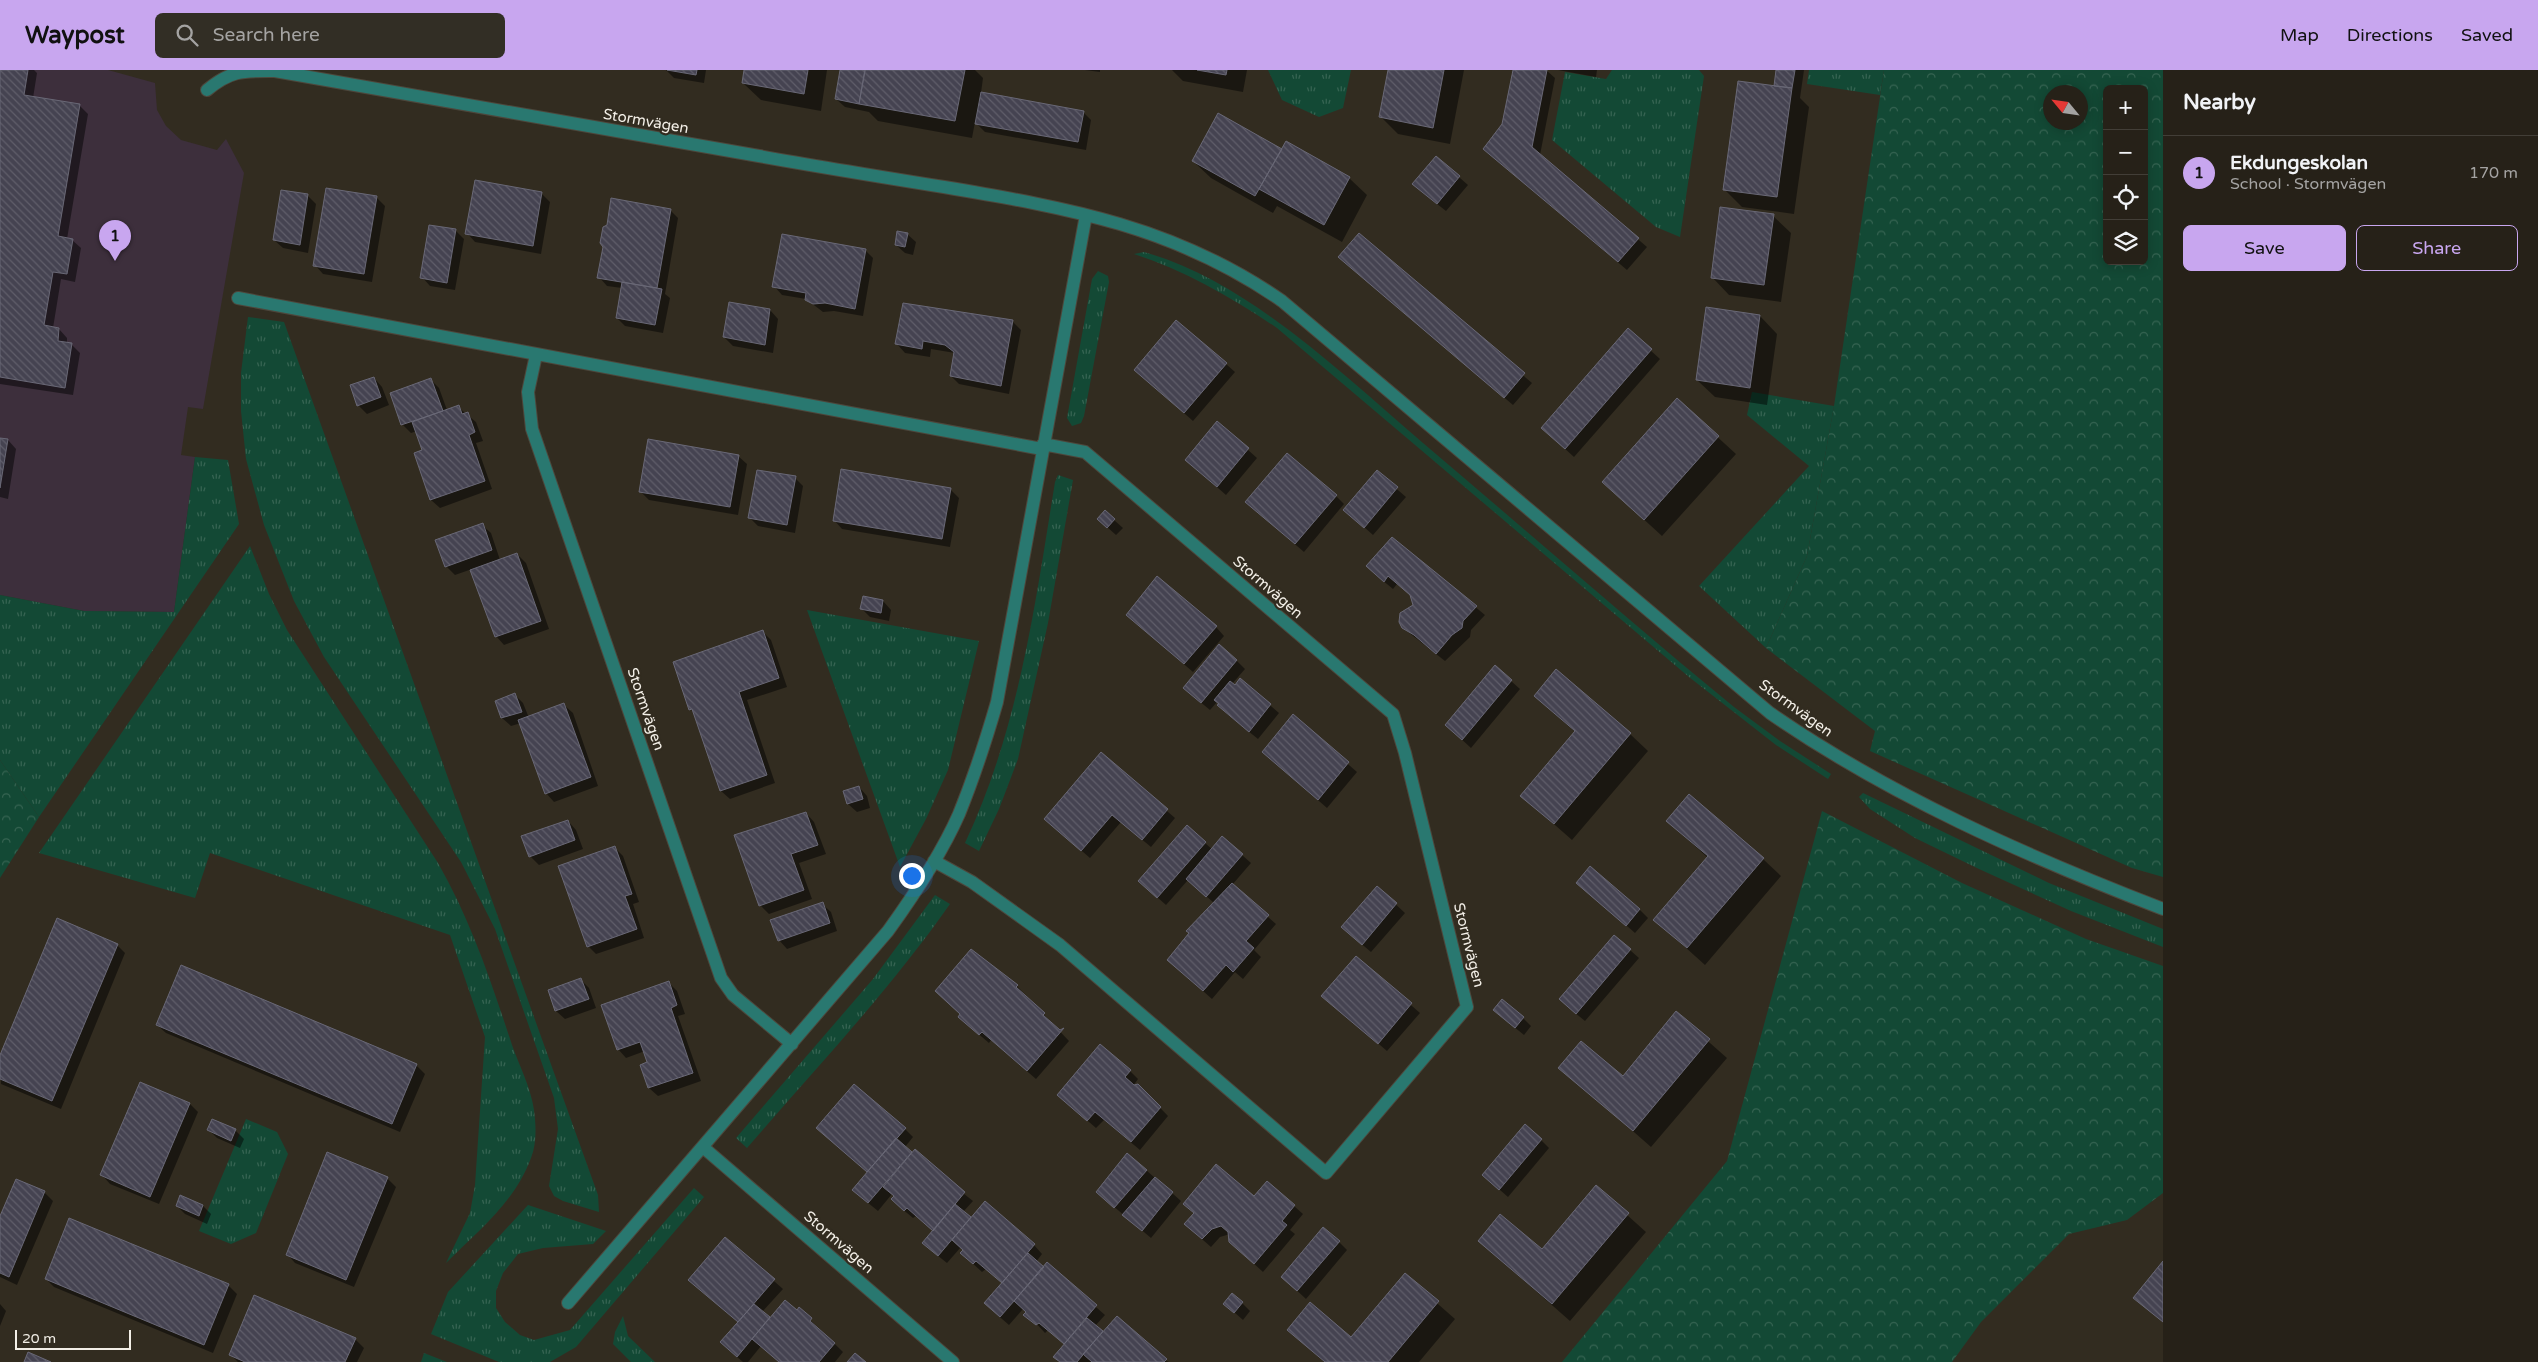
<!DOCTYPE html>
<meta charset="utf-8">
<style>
:root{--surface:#262118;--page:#322e25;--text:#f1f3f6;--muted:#a4a3a2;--line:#423e37;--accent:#c8a6ef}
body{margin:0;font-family:"Varela Round",sans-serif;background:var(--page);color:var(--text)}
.controls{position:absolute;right:15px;top:15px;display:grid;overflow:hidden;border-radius:8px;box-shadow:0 2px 12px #0003}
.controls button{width:45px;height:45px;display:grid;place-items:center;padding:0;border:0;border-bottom:1px solid var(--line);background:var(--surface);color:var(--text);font:25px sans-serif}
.compass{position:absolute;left:2043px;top:15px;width:45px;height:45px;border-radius:50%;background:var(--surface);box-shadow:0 2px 12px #0003;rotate:299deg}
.scale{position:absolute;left:15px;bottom:12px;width:116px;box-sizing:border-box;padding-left:5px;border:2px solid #f3efe7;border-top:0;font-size:14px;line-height:18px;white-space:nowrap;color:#f3efe7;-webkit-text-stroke:4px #322c20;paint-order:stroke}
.you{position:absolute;left:911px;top:805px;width:18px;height:18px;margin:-12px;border:4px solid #fff;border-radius:50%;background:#1a73e8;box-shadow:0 0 0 8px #1a73e833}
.badge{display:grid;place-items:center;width:32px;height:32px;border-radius:50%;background:var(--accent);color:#111;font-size:16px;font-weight:700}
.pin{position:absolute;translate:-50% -41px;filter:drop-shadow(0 1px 2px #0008)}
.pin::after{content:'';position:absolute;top:26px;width:18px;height:15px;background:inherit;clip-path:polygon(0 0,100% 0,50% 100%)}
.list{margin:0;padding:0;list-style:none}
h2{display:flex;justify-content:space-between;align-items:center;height:65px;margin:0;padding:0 20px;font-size:21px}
h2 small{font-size:16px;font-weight:400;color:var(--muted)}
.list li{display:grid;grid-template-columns:32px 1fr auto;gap:15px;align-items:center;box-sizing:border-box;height:75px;padding:0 20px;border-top:1px solid var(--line)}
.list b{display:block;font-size:19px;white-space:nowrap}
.list p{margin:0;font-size:16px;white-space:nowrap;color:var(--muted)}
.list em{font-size:16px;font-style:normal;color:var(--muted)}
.actions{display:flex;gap:10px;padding:15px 20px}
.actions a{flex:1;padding:11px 0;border:1px solid var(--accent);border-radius:8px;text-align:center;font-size:18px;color:var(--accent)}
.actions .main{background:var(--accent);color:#111}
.icon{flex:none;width:28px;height:28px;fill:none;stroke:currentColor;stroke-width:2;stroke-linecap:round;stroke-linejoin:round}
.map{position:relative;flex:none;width:2163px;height:1292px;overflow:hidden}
header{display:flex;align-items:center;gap:30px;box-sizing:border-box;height:70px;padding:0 25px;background:var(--accent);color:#111}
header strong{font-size:24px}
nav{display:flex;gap:28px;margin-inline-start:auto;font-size:18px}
.search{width:350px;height:45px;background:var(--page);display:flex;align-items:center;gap:12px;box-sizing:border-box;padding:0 18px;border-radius:8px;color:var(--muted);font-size:19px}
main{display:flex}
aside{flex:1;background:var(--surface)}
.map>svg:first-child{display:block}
</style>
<header>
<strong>Waypost</strong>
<div class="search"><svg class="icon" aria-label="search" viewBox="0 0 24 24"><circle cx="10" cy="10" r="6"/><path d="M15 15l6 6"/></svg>Search here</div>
<nav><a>Map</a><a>Directions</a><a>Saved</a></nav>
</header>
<main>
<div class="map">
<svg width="2163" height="1292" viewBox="0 0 2163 1292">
<defs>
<pattern id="grass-tufts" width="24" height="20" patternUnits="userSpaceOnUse" patternTransform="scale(1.25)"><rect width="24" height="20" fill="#134935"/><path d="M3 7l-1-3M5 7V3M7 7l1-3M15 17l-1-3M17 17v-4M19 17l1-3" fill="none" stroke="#366452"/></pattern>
<pattern id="forest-crowns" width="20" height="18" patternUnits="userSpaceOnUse" patternTransform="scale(1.25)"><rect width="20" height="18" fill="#134935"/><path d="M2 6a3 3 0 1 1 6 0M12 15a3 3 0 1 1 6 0" fill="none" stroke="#366452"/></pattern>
<pattern id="building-back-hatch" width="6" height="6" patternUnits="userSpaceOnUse" patternTransform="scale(1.25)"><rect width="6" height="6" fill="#454351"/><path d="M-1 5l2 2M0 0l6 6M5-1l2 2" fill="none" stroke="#605e6a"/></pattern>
</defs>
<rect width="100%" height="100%" fill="#322c20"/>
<path fill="#3d2f3c" d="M0 0H108L155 13 157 40 166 56 181 70 217 80 226 69 244 103 203 339 188 337 181 385 195 387 174 542 84 541 0 525Z"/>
<path fill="url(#grass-tufts)" d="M1268 0H1351L1343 38 1319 47 1282 30Z
M1612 0H1699L1704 6 1680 167 1656 157 1552 70 1565 2 1606 9Z
M1809 0H1884L1880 25 1807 14Z
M1144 182C1248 211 1343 305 1423 373 1527 461 1629 551 1734 637L1780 671 1831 704 1828 709 1776 675 1689 607 1277 258C1231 227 1186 201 1134 184Z
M1098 201 1108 206 1109 212 1084 346 1081 353 1072 356 1067 348 1092 209Z
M248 247 284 252 598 1125 599 1142 563 1131 554 1126 549 1116 558 1059 554 1028 495 859 461 792 324 587 294 531 264 455 246 389 241 341V303Z
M1752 322 1834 336 1807 486 1766 578 1699 516 1809 396 1747 345Z
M195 387 228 390 239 454 39 747 0 690V525L84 541 174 542Z
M1058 405 1073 410 1048 553 1018 689 999 739 979 781 965 773C1019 658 1035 535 1055 412Z
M250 476 269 524 287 560 438 793C471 851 491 911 512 975 519 995 531 1018 534 1040 536 1055 537 1073 531 1088 515 1132 478 1161 446 1193L470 1143 475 1115 485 967 450 865 210 783 195 828 39 783Z
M807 540 979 571 948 700 926 749 900 797Z
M1863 723 2049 813 2163 859V877L2071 841 1979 799 1915 768 1870 739 1859 727Z
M935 825 950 834C889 921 816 998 747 1078L736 1068 873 909Z
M246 1049 277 1062 288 1084 256 1163 231 1174 199 1161Z
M694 1118 704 1127 576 1277 550 1292H499L431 1264 448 1222 528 1135 606 1161 593 1174 543 1178 518 1184 503 1203 496 1221V1238L505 1252 520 1265 534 1270 570 1260Z
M623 1246 628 1266 655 1292H631L613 1274 615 1262Z
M424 1283 447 1292H421Z"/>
<path fill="url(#forest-crowns)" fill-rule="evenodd" d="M1884 0H2163V807L2132 798 1870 681 1875 661 1766 578 1807 486 1834 336ZM2107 19H2144V191H2107ZM2050 22H2080V52H2050Z
M0 690 39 747 0 808Z
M1822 741 1962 813 2086 869 2163 896V1123L2127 1150 2069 1164 1981 1252 1952 1292H1562L1727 1091Z"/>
<path fill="#0007" d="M0 0H34L37 3 33 28 79 35 88 44 67 169 72 170 81 178 75 212 61 209 53 258 59 259 67 268V274H71L80 283 73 325 0 314Z
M666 0H706L704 13 674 8Z
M746 0H827L821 41 761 30 743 13Z
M841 0H975L983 8 981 23 1083 42 1091 50 1086 80 985 62 975 52 972 68 878 51 869 42 845 37 836 29Z
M1085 0H1100V2Z
M1172 0H1247L1243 22 1183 11Z
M1389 0H1464L1450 74 1398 64 1381 47Z
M1515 0H1546L1555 8 1540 85 1647 177 1627 200 1493 87 1504 54Z
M1558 0H1597L1596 7Z
M1777 0H1804L1800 28 1809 37 1794 144 1742 137 1724 119 1775 17Z
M1282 80 1349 108 1367 125 1342 172 1277 136 1273 143 1211 108 1193 91Z
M1436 87 1468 115 1446 141 1422 122Z
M282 121 308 126 316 134 308 183 283 178 274 170Z
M541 123 550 132 541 184 475 172 467 163Z
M376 127 385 136 372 212 323 204 315 195Z
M670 140 678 148 665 224 670 228 663 263 625 256 617 248 622 218 607 216 599 207Z
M1773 146 1791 163 1781 232 1729 225 1712 207Z
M455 160 464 169 455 220 430 216 422 207Z
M907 164 916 172 913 185 905 183 896 175Z
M1359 165 1532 313 1513 335 1348 195Z
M865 180 873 188 863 246 834 241 823 242 806 229 782 225 774 216Z
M730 233 770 240 778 249 773 283 733 276 724 267Z
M1760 246 1777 264 1767 335 1715 327 1697 310Z
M1013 252 1021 260 1009 324 959 314 951 306 955 283 931 279 930 287 905 283 897 274Z
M1628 260 1660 289 1574 387 1551 366Z
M1226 294 1235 302 1193 351 1135 300Z
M374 308 382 317 389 335 367 344 358 335Z
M431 310 439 318 447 340 458 337 476 352 483 371 476 373 492 419 440 438 431 430 415 384 424 381 417 361 411 363 402 354 391 324Z
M1677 330 1736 384 1662 466 1603 412Z
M1218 353 1257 388 1226 425 1186 390Z
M0 369 8 370 16 379 8 429 0 427Z
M738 386 747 394 738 445 649 430 640 421Z
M1377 402 1406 427 1373 465 1345 440Z
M795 408 803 416 795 463 758 456 749 447Z
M950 419 959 428 950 477 842 459 834 450Z
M1336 426 1344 434 1304 482 1255 440Z
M1105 442 1123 458 1116 465 1107 457Z
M482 455 491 463 500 490 517 484 526 493 549 559 504 575 496 566 472 499 455 505 446 496Z
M1392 468 1485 545 1471 560 1470 567 1445 591 1403 558 1414 535 1412 526 1397 514 1393 519 1376 505Z
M883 531 891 540 889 551 870 547 862 539Z
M1136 553 1216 557 1224 566 1193 602Z
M763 562 771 570 787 617 747 630 775 713 730 729 721 721 695 643 690 639Z
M1236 590 1245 599 1232 614 1235 617 1241 610 1279 643 1258 669 1227 644 1217 632 1210 640 1193 626Z
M1511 611 1520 619 1471 678 1446 655Z
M515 625 523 633 529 648 564 635 573 643 598 716 554 732 546 723 521 653 511 656 502 648 496 631Z
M1535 626 1630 664 1648 681 1572 770 1522 726 1575 662Z
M1293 646 1357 702 1327 738 1263 682Z
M1101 684 1175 748 1151 777 1121 752 1090 788 1054 757Z
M859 717 867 726 870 738 857 742 848 734 844 722Z
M806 743 814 752 826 784 799 793 812 829 769 844 760 835Z
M568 751 576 760 583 779 539 795 530 786Z
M1668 751 1763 789 1781 806 1705 895 1655 850 1708 788Z
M1205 773 1213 780 1242 785 1251 793 1232 815 1276 854 1254 880 1261 887 1243 909 1235 902 1212 929 1177 898 1214 833 1188 810 1166 835 1148 819Z
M615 778 623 786 639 832 633 834 644 868 596 884 588 876Z
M1578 813 1640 840 1648 848 1635 863Z
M1377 817 1405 843 1371 882 1351 865Z
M822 834 831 842 837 861 787 879 779 870Z
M1614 866 1639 888 1585 951 1569 938Z
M117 875 125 883 61 1039 1 1014 0 988Z
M1356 887 1420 943 1387 981 1332 934Z
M581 910 589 918 596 938 565 949 556 941 549 921Z
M669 913 677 921 685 944 678 946 701 1011 658 1026 649 1018 642 996 649 993 645 981 626 988 618 979Z
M1017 916 1069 971 1036 1009 991 970 989 973 968 955Z
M1676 943 1727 988 1651 1077 1560 997 1623 1007Z
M1503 948H1523L1531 956 1524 965Z
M157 955 416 995 425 1004 400 1062 166 963Z
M1130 1001 1138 1009 1133 1016 1138 1015 1168 1046 1140 1080 1104 1050 1096 1058 1058 1025Z
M141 1013 190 1034 198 1042 159 1134 110 1114 102 1105Z
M818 1058 905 1059 913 1067 905 1077 973 1131 963 1142 971 1149 1034 1175 1042 1184 1036 1192 1044 1199 1047 1194 1105 1245 1095 1256 1103 1263 1169 1292H1061L1065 1275 1048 1260 1045 1263 1023 1239 1009 1255 994 1242 1003 1214 986 1199 982 1202 970 1191 961 1177 947 1193 932 1181 934 1161 916 1146 913 1148 901 1138 892 1124 878 1141 862 1128 868 1103Z
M209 1060H235L244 1069 240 1078 217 1068Z
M1541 1070 1549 1078 1508 1127 1492 1113Z
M1146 1100 1181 1131 1151 1168 1106 1130Z
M387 1108 396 1117 354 1217 295 1193 287 1184Z
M1267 1112 1303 1144 1290 1160 1295 1164 1263 1202 1239 1180 1230 1164 1220 1167 1211 1177 1195 1163V1144L1184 1134 1254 1128Z
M1596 1117 1646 1162 1570 1251 1479 1171 1542 1181Z
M44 1122 53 1131 17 1215 0 1207V1149Z
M181 1127 203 1136 211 1144 207 1154 185 1144 177 1136Z
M725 1168 783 1219 762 1242 771 1249 797 1242 799 1239 843 1282 835 1292H779L761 1276 748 1292H743L730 1281 739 1253 698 1218Z
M1339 1172 1347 1180 1306 1229 1291 1215Z
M1405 1205 1455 1249 1419 1292H1324L1289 1260 1351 1269Z
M46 1209 228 1215 237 1224 213 1283 54 1217Z
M1242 1233 1250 1241 1243 1250 1234 1242Z
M0 1234 6 1241 0 1256Z
M355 1269 364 1278 357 1292H238L231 1285Z"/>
<path fill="url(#building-back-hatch)" stroke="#696876" d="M0 0H28L24 25 80 34 58 166 73 169 67 204 53 202 44 255 59 258 58 271 72 273 65 318 0 307Z
M667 0H697L696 5Z
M744 0H808L804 24 742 13Z
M840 0H865L859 34 835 29Z
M865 0H965L955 51 859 34Z
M1197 0H1227L1226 5Z
M1388 0H1444L1433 58 1379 47Z
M1513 0H1547L1532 77 1639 168 1618 192 1483 79 1502 54Z
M1776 0H1795L1792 18 1774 16Z
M1738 11 1792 18 1777 127 1723 120Z
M981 22 1084 41 1078 72 975 54Z
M1218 43 1282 79 1255 126 1192 91Z
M1286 71 1350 107 1324 155 1259 119Z
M1436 86 1460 106 1437 134 1412 114Z
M475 110 542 122 533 176 465 164Z
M326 118 377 126 364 204 313 196Z
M281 120 308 124 300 175 273 170Z
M611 128 671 139 657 218 597 208 603 177 600 173 603 157 607 155Z
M1720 137 1774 144 1764 215 1711 208Z
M429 155 456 159 447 213 420 208Z
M897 161 908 163 905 177 895 175Z
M1359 163 1525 303 1504 328 1338 187Z
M782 164 866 179 855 239 825 233 813 234 805 230 806 223 772 217Z
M622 212 662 219 655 255 616 248Z
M729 232 770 239 765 275 723 267Z
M903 233 1013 250 1001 316 950 306 954 282 945 275 923 271 922 279 895 274Z
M1706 237 1760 245 1750 318 1696 310Z
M1176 250 1227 293 1184 343 1134 300Z
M1628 258 1652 279 1565 379 1541 358Z
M374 307 381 327 357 336 350 315Z
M431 308 443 341 401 355 390 323Z
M1677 328 1719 366 1644 450 1602 412Z
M459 335 462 344 468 342 475 362 469 365 485 411 430 430 414 383 422 380 412 352Z
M1217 351 1249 378 1217 417 1185 390Z
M0 368 8 369 0 418Z
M648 369 739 385 730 437 639 422Z
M1287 383 1337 425 1295 474 1245 432Z
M841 399 951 418 942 469 833 451Z
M757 400 796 406 787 455 748 448Z
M1377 400 1398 417 1364 458 1343 440Z
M1105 440 1115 449 1107 458 1097 449Z
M483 453 492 480 445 497 435 470Z
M1392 467 1477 536 1463 551 1462 558 1452 565 1436 584 1414 565 1402 558 1399 552 1400 543 1413 535 1410 525 1388 506 1384 512 1366 496Z
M517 483 541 551 495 567 470 500Z
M1157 506 1217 556 1184 594 1126 545Z
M863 526 883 530 881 543 860 539Z
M763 560 779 608 739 622 767 705 720 721 692 639 689 640 673 592Z
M1219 574 1237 590 1201 633 1183 618Z
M1495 595 1512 610 1462 670 1445 655Z
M1556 599 1631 663 1554 754 1520 726 1575 661 1534 626Z
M1240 608 1271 634 1249 662 1217 635 1219 634 1214 630 1230 611 1235 615Z
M515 623 522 642 501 648 495 631Z
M564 633 591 707 545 724 518 650Z
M1293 644 1349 692 1318 730 1262 682Z
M1101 682 1168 739 1142 770 1112 745 1081 781 1044 749Z
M859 716 863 729 847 734 843 721Z
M1689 724 1764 788 1687 878 1653 850 1708 786 1666 751Z
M806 742 818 775 791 784 804 820 759 836 734 765Z
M568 750 575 770 529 787 521 766Z
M1187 755 1206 772 1157 828 1138 811Z
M1222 766 1243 784 1206 827 1186 809Z
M615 776 632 824 625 826 637 859 587 877 558 796Z
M1590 796 1640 839 1626 856 1576 813Z
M1232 813 1269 845 1246 871 1254 878 1233 902 1226 895 1203 921 1167 890 1189 863 1186 861Z
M1377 816 1397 833 1362 875 1341 857Z
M823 832 830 853 778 871 770 850Z
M57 848 118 874 52 1031 0 1009V985Z
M1614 865 1631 879 1576 944 1559 929Z
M971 879 1018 915 1016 917 1045 943 1043 945 1060 960 1064 958 1027 1001 982 962 979 965 958 947 960 944 935 921Z
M1356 886 1412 933 1378 974 1321 926Z
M181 895 417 994 392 1054 156 955Z
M581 908 589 929 555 941 548 920Z
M669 911 677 935 671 938 693 1003 648 1018 640 995 647 992 640 972 617 980 601 935Z
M1502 929 1524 947 1515 958 1493 940Z
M1676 941 1710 969 1633 1061 1558 998 1581 971 1623 1006Z
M1100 974 1131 1000 1125 1007 1134 1015 1138 1014 1161 1037 1131 1072 1095 1042 1087 1051 1057 1025Z
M140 1012 190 1033 150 1127 100 1105Z
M854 1014 906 1058 867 1102 816 1058Z
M212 1049 236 1059 231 1071 207 1060Z
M1525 1054 1542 1069 1499 1120 1482 1105Z
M896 1068 912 1082 868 1133 852 1120Z
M915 1079 965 1122 933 1161 907 1138 904 1141 891 1129 894 1126 883 1117Z
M327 1082 388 1107 346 1210 286 1185Z
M1127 1083 1147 1100 1114 1138 1096 1122Z
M1216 1094 1254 1126 1267 1111 1295 1135 1282 1151 1287 1155 1254 1194 1229 1172 1228 1162 1221 1156 1212 1159 1202 1169 1184 1154 1194 1143 1183 1134Z
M1155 1107 1173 1122 1142 1161 1122 1145Z
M16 1109 45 1121 9 1207 0 1203V1146Z
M1596 1115 1629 1143 1552 1234 1478 1171 1500 1144 1542 1179Z
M180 1125 203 1135 199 1146 176 1136Z
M985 1131 1035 1174 1002 1213 976 1191 973 1194 960 1183 963 1180 952 1170Z
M955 1134 971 1147 938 1186 922 1173Z
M69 1148 229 1214 204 1275 45 1209Z
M1323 1157 1340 1171 1297 1221 1281 1207Z
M725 1167 775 1209 738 1252 688 1210Z
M1028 1183 1044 1197 1000 1247 984 1233Z
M2163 1191V1252L2133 1228Z
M1047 1192 1097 1235 1064 1274 1039 1253 1036 1255 1023 1245 1026 1242 1014 1231Z
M1405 1203 1439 1231 1388 1292H1325L1287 1260 1310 1232 1351 1267Z
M1232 1223 1243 1232 1234 1243 1223 1234Z
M254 1225 356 1268 345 1292H245L229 1285Z
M785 1230 797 1240 799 1237 812 1248 810 1251 835 1273 819 1292H779L752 1269Z
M754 1234 770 1247 737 1287 720 1272Z
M1117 1246 1167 1289 1164 1292H1092L1083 1284Z
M1087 1248 1103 1261 1077 1292H1060L1053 1287Z
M28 1282 51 1292H24Z
M855 1283 866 1292H847Z"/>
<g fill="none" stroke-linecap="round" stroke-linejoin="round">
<defs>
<path id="minor" d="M207 20C231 0 243 1 275 1 436 30 597 59 759 86 820 97 882 107 944 117 1069 138 1176 157 1282 231L1770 643C1890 726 2026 786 2163 839
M238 228 1042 379
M536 285 528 322 532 359 721 908 733 925 792 974
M934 791 972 812 1060 875 1326 1103 1467 937 1405 683 1393 644 1085 382 1043 374
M704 1078 953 1292
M568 1233 888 861C914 825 941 785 959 744 974 707 986 670 997 632L1086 145"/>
</defs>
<use href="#minor" stroke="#4d473c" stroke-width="14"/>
<use href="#minor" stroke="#297870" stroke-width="12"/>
</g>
<g text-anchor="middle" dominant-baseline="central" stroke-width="4.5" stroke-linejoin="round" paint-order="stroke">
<g font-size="15" fill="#f3efe7" stroke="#322c20">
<text transform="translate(646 51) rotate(10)">Stormvägen</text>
<text transform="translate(1268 517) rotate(41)">Stormvägen</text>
<text transform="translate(1796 638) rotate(36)">Stormvägen</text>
<text transform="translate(646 639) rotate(71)">Stormvägen</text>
<text transform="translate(1469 875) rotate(76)">Stormvägen</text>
<text transform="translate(839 1172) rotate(41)">Stormvägen</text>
</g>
</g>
</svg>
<div class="controls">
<button>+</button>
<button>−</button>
<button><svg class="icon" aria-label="locate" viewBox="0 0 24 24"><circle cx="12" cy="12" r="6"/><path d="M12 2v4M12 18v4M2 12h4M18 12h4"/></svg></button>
<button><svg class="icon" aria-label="layers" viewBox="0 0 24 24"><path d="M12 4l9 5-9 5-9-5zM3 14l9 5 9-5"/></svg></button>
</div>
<svg class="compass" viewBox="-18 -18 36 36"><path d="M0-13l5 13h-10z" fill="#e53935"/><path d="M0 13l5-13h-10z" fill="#a4a3a2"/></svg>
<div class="scale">20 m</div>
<div class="you"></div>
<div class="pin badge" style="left:115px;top:191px">1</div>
</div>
<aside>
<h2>Nearby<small></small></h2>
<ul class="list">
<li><span class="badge">1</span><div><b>Ekdungeskolan</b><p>School · Stormvägen</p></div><em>170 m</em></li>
</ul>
<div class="actions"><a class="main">Save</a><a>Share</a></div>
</aside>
</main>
